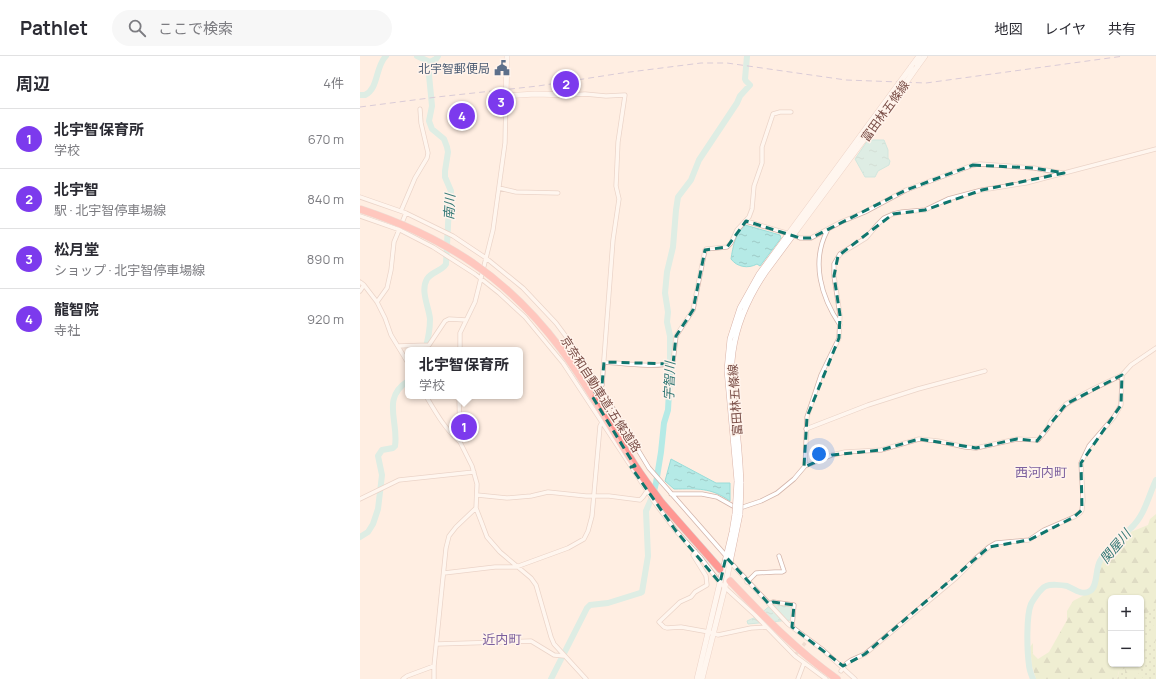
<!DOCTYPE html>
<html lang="ja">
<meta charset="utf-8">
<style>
:root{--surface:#fff;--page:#f7f7f7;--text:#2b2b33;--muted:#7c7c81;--line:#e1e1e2;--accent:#7c3aed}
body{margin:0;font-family:Manrope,"Noto Sans JP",sans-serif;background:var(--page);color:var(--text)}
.controls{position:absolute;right:12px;bottom:12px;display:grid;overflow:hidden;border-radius:6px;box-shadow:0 1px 3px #0004}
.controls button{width:36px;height:36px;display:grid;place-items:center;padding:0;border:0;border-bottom:1px solid var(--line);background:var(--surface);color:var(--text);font:20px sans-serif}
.you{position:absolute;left:459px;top:398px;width:14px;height:14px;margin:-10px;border:3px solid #fff;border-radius:50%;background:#1a73e8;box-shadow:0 0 0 6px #1a73e833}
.badge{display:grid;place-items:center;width:26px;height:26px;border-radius:50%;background:var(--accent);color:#fff;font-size:13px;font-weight:700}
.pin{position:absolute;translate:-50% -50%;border:2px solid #fff;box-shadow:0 1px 4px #0006}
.popup{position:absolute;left:45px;top:291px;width:118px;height:52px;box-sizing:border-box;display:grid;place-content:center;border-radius:6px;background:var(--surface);filter:drop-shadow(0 1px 3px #0005);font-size:13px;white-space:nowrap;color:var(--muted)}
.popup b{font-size:15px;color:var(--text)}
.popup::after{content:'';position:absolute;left:50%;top:100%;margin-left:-8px;border:8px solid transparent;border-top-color:var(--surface)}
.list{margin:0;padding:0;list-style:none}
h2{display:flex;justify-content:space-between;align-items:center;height:52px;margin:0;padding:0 16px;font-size:17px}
h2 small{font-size:13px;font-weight:400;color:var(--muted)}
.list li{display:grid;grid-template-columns:26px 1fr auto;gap:12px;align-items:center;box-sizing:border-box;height:60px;padding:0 16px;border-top:1px solid var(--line)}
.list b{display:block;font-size:15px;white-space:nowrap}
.list p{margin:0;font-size:13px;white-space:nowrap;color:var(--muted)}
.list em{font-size:13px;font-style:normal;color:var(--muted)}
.icon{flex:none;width:22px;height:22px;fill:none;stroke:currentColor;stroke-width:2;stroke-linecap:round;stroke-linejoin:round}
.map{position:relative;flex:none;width:796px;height:623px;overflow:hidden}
header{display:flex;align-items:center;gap:24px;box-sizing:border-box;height:56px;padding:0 20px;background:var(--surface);border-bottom:1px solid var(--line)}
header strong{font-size:19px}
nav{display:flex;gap:22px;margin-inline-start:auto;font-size:14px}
.search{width:280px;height:36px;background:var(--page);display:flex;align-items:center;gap:10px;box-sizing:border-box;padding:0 14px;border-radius:22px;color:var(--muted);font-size:15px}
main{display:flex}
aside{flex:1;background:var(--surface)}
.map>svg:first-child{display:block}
</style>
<header>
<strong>Pathlet</strong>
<div class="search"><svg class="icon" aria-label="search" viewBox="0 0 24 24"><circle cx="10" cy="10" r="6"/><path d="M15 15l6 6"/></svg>ここで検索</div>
<nav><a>地図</a><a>レイヤ</a><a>共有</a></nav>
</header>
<main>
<aside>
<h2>周辺<small>4件</small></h2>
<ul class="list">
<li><span class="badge">1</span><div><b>北宇智保育所</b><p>学校</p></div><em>670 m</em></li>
<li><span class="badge">2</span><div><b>北宇智</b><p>駅 · 北宇智停車場線</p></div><em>840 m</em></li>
<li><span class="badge">3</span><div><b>松月堂</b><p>ショップ · 北宇智停車場線</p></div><em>890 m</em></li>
<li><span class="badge">4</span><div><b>龍智院</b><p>寺社</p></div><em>920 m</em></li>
</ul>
</aside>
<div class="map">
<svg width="796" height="623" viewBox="0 0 796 623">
<defs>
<pattern id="grass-dots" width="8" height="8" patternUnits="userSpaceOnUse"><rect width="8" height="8" fill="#dceebf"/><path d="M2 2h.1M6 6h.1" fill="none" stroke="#b7c39d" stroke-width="1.8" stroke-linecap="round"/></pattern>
<pattern id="forest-firs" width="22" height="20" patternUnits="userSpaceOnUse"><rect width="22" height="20" fill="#dceebf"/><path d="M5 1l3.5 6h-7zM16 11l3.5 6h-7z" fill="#b7c39d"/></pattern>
<pattern id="water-ripples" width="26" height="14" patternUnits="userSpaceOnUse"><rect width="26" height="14" fill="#b5eae6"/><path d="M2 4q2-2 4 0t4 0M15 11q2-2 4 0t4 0" fill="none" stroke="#9fcac7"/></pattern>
</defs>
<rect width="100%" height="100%" fill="#ffeee2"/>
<path fill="url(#grass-dots)" d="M796 547V623H757L761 608H781V554Z"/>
<path fill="url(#forest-firs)" d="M796 458V552L782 560C783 573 789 593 781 604V542H751V608H777L776 615 784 623H769L765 619V612L759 615 757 623H676L672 610 670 591 673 587V598L678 603 689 596 707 564V555L713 545 734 534 737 528 740 509 747 498 755 489 768 477 788 469 790 463Z
M796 567V584L794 588 790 589 788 586C789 580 790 571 796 567Z"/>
<path fill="url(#water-ripples)" stroke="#9addd9" d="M508 84H524L528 94V102L530 105 529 109 518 115 515 121H505L495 103Z
M385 169 420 179 421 182 400 210 397 208C388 213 377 211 371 203 373 190 375 179 385 169Z
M311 403 356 427H370V445C350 431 338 433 314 433L305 425Z
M413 547 431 550 433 553 431 564 388 568 387 565 398 560Z"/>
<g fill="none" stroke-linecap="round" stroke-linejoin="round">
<path stroke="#b5eae6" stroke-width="6" d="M57 0 70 6 76 3 78 0
M0 39H5C19 32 15 11 26 0
M65 294C68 284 70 273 70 263 69 251 60 235 67 223 71 216 82 215 86 208L89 150 91 135 85 121V115L88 96 87 91 84 83 72 73 69 65 72 50 69 19 70 6
M0 481 8 476 13 468 18 453 22 419 18 400 22 394 33 392 35 390C39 366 21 342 48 325
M191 623 227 552 230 549 248 547 280 537 282 536 288 500 286 455 293 439 296 427 301 396 304 367 308 354 310 317V280L307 266 308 256 305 237 307 216 313 191 316 154 318 141 331 124 339 104 377 47 380 40 390 29 386 25 385 23 387 0
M673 623C671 618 669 613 669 609 667 595 666 560 671 548 673 544 676 540 679 536 681 534 683 531 686 530 691 528 702 529 707 530 714 533 722 540 730 535 738 530 735 514 740 505 747 491 760 483 771 472 785 459 788 441 796 424"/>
<path stroke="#dec6bb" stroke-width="3.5" stroke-dasharray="3.5 2" stroke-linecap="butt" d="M436 598 446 586"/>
<defs>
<path id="street" d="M209 39 225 38 246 40 265 39 258 86 256 130 259 143 253 184 242 329 232 339
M139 132 156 136 198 137
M0 141 46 157 93 180 126 202 163 232 196 267 216 294 235 323 289 412 367 501
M41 155 55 122 67 102 68 97 61 67 60 53
M0 160 40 174 73 191 115 218 139 237 165 261 203 307 295 447 316 475 341 502 360 527 395 559 435 600 466 623
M386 165 433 179 440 182H451L481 166 505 156 546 134 613 109 620 108 674 112 703 117
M467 175C451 206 461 241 480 269
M0 226 4 229 17 246 25 262 31 279 48 307
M0 235 4 229
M17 246 27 232 31 214 34 186 46 157
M38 290 69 289 85 265 89 263 106 264
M100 294V277L115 246 133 174 145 87 146 40
M244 306C260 307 300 313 313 306L316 280 333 254 345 194 346 193 367 191 371 187 377 174 389 161 392 153 394 130 402 107V91L413 58 420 56H431
M66 340C76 357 85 373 100 386
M99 340 100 386 112 410 117 428 116 452 121 465 127 481 140 496 171 522 176 529 191 581 194 588 226 623
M446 373 508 349 558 333 625 315
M445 410 447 361 461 319 479 282 480 259 474 220V208L480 198 506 182 518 168 524 162 533 158 542 156 565 154 588 143 622 134 666 127 796 93
M311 438H342L357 441 373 450 383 451 401 445 417 437 434 423 445 410 472 399 485 396 521 394 559 383 578 385 605 391 616 392 657 383 678 384 687 373 691 365 706 348 731 334 762 319 771 309 796 292
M117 439 147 442 171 440 188 436 226 440H249L280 444 283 441 287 435
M0 443 39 424 114 416
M335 495 333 499 346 520 347 529 335 536 331 541 320 546 299 566 304 571 307 572 321 571 349 576 358 579 391 572 406 571
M370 506 428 568 463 594 495 623
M84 517 135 511H156L208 492 224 483 228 475 232 460 240 370 242 366 255 357
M387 526 396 517 415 516H422L424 515 419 500
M409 548 413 546 434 549 432 571
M77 588 171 585 194 599 204 600
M481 615C485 605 496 602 505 598L596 522 615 503 629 491 636 487 669 484 684 474 714 461 720 457 722 454 723 444 721 407 729 390 754 361 761 349 762 319
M43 623 47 620 74 610
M74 623V610L86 492 89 480 96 471 116 452
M438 623 444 607"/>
<path id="secondary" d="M147 0 146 40 175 38 209 39
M551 11 559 0
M557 11 565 0
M377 425 367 314 370 283 380 252 399 218 537 30
M381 427C380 404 378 380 375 357 373 337 370 316 373 296 377 267 389 241 405 217L543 31
M337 623 372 476 375 458
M342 623 365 531 380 458"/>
<path id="highway" d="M301 446 360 513
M370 525C403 560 437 595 477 623"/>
</defs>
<use href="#street" stroke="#d3b4aa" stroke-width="5"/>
<use href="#secondary" stroke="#dab4a9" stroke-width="6"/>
<use href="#highway" stroke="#d9cdcb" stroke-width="8"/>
<use href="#street" stroke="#fff" stroke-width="3.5"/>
<use href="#secondary" stroke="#fff" stroke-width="5"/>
<use href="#highway" stroke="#ff9893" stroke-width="7"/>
<path stroke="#ada0c9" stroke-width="1" stroke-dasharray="6 4" stroke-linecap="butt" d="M0 51 77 41 178 30 262 17 341 7H367L486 24 566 27 764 0"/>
<defs>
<path id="secondary-bridge" d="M537 30 551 11
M543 31 557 11
M375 458 377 425
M380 458 381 427"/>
<path id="highway-bridge" d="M0 153C85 181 147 221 201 293 227 328 248 367 271 403 280 418 291 432 301 446"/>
</defs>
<use href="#secondary-bridge" stroke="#dab4a9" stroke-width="6" stroke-linecap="butt"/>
<use href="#highway-bridge" stroke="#d9cdcb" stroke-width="8" stroke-linecap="butt"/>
<use href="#secondary-bridge" stroke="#fff" stroke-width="5"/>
<use href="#highway-bridge" stroke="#ff9893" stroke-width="7"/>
</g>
<path d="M0 0H796V623H0ZM613 109 674 112 704 117 622 134 565 154 533 158 478 200 474 220 480 259 479 282 447 361 444 411 472 399 521 394 559 383 616 392 657 383 677 385 706 348 762 319 761 349 721 407 722 454 714 461 669 484 629 491 505 598 483 610 432 571 434 549 413 546 409 548 366 501 360 527 316 475 271 411 275 410 232 340 242 329 244 306 313 308 316 280 333 254 345 194 367 191 386 165 440 182H451L546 134Z" fill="#ffeee2" fill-opacity=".55" fill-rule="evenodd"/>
<path fill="none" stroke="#0f766e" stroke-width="3" stroke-dasharray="8 5" stroke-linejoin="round" d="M613 109 674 112 704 117 622 134 565 154 533 158 478 200 474 220 480 259 479 282 447 361 444 411 472 399 521 394 559 383 616 392 657 383 677 385 706 348 762 319 761 349 721 407 722 454 714 461 669 484 629 491 505 598 483 610 432 571 434 549 413 546 409 548 366 501 360 527 316 475 271 411 275 410 232 340 242 329 244 306 313 308 316 280 333 254 345 194 367 191 386 165 440 182H451L546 134Z"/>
<defs>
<symbol id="civic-bare" viewBox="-9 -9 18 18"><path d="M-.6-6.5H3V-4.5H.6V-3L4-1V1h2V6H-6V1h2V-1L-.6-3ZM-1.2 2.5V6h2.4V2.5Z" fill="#5c6f8a" stroke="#fff3eb" stroke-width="2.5" paint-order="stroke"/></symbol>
</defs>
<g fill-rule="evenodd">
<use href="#civic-bare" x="131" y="1" width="22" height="22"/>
</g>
<g text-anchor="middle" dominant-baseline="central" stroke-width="3" stroke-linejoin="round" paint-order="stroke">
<g font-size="12" fill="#4e5e75" stroke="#fff3eb" text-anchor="end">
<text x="130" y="12">北宇智郵便局</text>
</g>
<g font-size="12" fill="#794d46" stroke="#fff3eb">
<text transform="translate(525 55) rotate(-54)">富田林五條線</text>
<text transform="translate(241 338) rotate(57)">京奈和自動車道;五條道路</text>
<text transform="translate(375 344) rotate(-94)">富田林五條線</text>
</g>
<g font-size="13" font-style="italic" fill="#357976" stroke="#fff3eb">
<text transform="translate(89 151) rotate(-87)">南川</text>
<text transform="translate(309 325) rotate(-88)">宇智川</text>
<text transform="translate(755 490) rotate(-50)">関屋川</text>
</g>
<g font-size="13" fill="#7c609e" stroke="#fff3eb">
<text x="681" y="416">西河内町</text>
<text x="142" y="583">近内町</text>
</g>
</g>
</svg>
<div class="controls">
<button>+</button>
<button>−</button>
</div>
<div class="you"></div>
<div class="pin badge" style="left:104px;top:371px">1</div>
<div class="popup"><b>北宇智保育所</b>学校</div>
<div class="pin badge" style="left:206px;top:28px">2</div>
<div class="pin badge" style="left:141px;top:46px">3</div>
<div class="pin badge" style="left:102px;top:60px">4</div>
</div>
</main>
